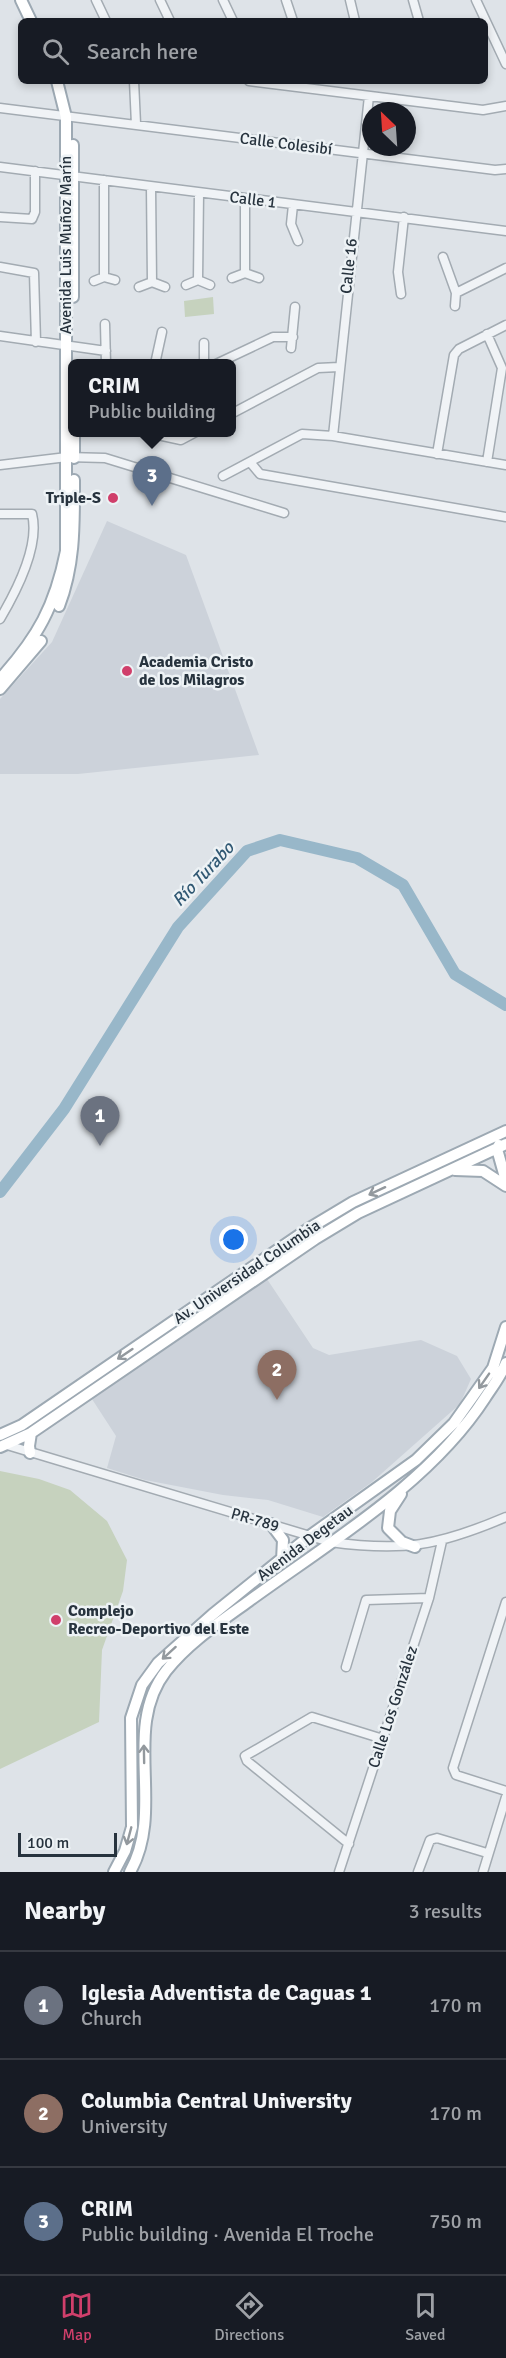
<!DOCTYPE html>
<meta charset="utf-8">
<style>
:root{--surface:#171b24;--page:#20242c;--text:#f1f3f6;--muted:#9ea1a6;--line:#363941;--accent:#d03f6b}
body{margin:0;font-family:Signika,sans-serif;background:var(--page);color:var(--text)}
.compass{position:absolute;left:362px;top:102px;width:54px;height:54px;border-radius:50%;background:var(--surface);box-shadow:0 3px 9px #0003;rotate:335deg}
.scale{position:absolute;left:18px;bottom:15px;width:99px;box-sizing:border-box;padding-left:6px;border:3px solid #27333e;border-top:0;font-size:16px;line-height:21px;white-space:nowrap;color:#27333e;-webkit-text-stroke:4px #edf2f5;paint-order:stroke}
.you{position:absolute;left:234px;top:1240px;width:21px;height:21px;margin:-15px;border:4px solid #fff;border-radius:50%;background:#1a73e8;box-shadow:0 0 0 9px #1a73e833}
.badge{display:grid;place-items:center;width:39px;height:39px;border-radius:50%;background:var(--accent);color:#fff;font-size:20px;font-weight:700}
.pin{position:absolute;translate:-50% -50px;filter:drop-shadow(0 2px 3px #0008)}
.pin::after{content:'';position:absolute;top:32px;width:21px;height:18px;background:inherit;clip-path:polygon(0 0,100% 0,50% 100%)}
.popup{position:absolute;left:68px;top:359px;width:168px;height:78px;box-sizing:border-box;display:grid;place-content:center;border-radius:9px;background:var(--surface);filter:drop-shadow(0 2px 4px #0005);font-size:20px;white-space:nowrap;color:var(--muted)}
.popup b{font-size:22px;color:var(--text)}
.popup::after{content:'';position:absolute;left:50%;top:100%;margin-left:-12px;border:12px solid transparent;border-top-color:var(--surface)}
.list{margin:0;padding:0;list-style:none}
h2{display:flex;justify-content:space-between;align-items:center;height:78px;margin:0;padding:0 24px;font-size:26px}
h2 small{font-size:20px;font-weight:400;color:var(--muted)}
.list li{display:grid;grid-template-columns:39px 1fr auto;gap:18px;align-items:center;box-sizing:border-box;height:108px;padding:0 24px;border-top:2px solid var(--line)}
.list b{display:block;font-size:22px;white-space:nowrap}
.list p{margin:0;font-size:20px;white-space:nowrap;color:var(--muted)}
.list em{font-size:20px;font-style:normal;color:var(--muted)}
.icon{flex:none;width:33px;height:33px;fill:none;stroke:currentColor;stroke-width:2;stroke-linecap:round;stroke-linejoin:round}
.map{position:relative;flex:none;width:506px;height:1872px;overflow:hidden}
.search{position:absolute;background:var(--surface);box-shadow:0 3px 9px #0003;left:18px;right:18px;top:18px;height:66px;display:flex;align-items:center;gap:15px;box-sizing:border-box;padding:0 21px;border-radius:9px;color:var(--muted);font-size:22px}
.sheet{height:402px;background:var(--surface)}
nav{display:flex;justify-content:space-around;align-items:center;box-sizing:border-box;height:84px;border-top:2px solid var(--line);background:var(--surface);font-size:16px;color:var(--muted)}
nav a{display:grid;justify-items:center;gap:3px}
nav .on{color:var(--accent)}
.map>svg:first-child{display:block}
</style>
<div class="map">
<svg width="506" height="1872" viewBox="0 0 506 1872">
<rect width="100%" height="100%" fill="#dee3e8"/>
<path fill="#ccd2da" d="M107 521 186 555 259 755 78 774H0V699L52 642Z
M265 1276 313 1348 329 1355 421 1340 457 1356 471 1379 460 1404 372 1482 323 1517 268 1500 223 1495 145 1480 107 1468 116 1436 90 1396Z"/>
<path fill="#c6d2be" d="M213 297 214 314 185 317 184 301Z
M0 1471 39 1479 70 1490 107 1521 127 1560 123 1591 102 1650 99 1722 0 1769Z"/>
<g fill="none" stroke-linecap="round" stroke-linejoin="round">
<path stroke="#98b7c9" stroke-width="12" d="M0 1192 64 1109 178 927 247 851 280 840 357 858 403 885 455 974 506 1005"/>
<defs>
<path id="minor" d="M96 0 106 21
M160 0 170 21
M223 0 233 21
M286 0 293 21
M350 0 355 21
M413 0 419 21
M476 0 506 64
M134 81 136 124
M249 81 483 110 506 106
M0 108 495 170 506 169
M0 167 506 231
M104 180V277
M151 187 152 282
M245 199V273
M293 205 291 224 298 241
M0 217 32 219 35 212V171
M443 257 456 293 455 306
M0 267 34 273 36 342
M232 278 245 273 259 278
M198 280 199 193
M94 281 104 277 115 280
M186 285 198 280 210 285
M139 287 152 282 165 287
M456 293 506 268
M401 294 398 272 404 217
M105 324 106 364
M0 336 106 351
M204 343V364
M291 348 295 307
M155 364 162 332
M216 364 273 337H293
M231 414 318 368 339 367
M144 432 181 440 196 432
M333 436 369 96
M437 454 454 355 459 349 506 325
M250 462 260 474 506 517
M487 462 502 368 487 334
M0 465 67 457 105 458 284 513
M223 476 302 434 333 436 506 465
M0 514H32C40 546 16 592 0 619
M7 1445 330 1542C403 1552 438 1546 506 1517
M506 1602 453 1768 456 1775 506 1791
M346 1667 366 1600 429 1598
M349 1844 247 1761 245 1756 312 1717 383 1739
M339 1872 429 1598 442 1541
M418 1872 430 1840 437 1838 487 1853
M483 1872 506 1797"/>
<path id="major" d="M21 0 31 21
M73 145V297
M74 432V458
M59 606C75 564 74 524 74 480
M0 679C38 637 55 606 66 551V117L57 81
M0 689 41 641
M499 1145 497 1149 506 1181
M455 1170 483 1171 506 1186
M0 1435 22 1425 308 1229 353 1202 506 1131
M0 1447 31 1433 315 1239 358 1213 506 1144
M30 1453 29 1446 31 1433
M401 1494 390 1511 388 1528 402 1542 415 1547
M271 1524 283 1540 282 1560
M114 1872 125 1851 132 1827 131 1718 142 1685 158 1663 212 1615 311 1535 416 1460 454 1423 493 1368 506 1327
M130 1872C166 1809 121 1729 166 1671 188 1643 220 1622 249 1601 330 1542 430 1483 485 1398 492 1387 501 1376 506 1363"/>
</defs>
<use href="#minor" stroke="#a3abb2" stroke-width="11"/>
<use href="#major" stroke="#9da9b3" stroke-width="14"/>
<use href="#minor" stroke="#f0f3f6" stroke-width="8"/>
<use href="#major" stroke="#fff" stroke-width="10"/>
</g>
<defs><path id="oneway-shaft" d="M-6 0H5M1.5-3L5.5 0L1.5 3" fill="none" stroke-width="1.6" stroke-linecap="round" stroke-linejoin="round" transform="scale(1.5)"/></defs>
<g stroke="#93999e">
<use href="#oneway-shaft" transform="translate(377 1191) rotate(155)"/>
<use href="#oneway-shaft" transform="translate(125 1354) rotate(146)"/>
<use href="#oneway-shaft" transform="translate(484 1381) rotate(125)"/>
<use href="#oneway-shaft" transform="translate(169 1653) rotate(138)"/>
<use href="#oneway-shaft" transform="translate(144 1754) rotate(-91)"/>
<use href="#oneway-shaft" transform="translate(129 1836) rotate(105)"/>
</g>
<g fill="#d03f6b" stroke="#edf2f5" stroke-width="2">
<circle cx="113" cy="498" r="6"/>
<circle cx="127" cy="671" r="6"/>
<circle cx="56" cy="1620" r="6"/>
</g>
<g text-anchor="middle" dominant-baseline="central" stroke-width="5" stroke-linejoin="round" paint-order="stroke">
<g font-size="16" fill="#27333e" stroke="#edf2f5">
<text transform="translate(286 144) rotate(7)">Calle Colesibí</text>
<text transform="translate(253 200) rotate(7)">Calle 1</text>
<text transform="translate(66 245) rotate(-90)">Avenida Luis Muñoz Marín</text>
<text transform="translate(349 266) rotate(-84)">Calle 16</text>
<text transform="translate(247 1272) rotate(-34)">Av. Universidad Columbia</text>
<text transform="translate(255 1520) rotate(16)">PR-789</text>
<text transform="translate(305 1543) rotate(-37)">Avenida Degetau</text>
<text transform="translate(393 1707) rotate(-72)">Calle Los González</text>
</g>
<g font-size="16" font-weight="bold" fill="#27333e" stroke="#edf2f5" text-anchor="start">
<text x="101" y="498" text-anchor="end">Triple-S</text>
<text x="139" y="662">Academia Cristo<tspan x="139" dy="18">de los Milagros</tspan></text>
<text x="68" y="1611">Complejo<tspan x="68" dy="18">Recreo-Deportivo del Este</tspan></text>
</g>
<g font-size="18" font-style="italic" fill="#305873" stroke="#edf2f5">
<text transform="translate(203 874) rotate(-47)">Río Turabo</text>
</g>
</g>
</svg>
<svg class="compass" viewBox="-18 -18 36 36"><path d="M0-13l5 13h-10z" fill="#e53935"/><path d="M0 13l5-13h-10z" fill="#9ea1a6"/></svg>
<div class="scale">100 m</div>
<div class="you"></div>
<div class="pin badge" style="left:100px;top:1146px;background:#6b7280">1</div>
<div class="pin badge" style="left:277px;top:1400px;background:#8d6e63">2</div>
<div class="pin badge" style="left:152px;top:506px;background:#5c6f8a">3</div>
<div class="popup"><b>CRIM</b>Public building</div>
<div class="search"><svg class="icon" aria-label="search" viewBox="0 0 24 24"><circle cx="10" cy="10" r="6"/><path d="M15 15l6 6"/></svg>Search here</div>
</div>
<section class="sheet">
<h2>Nearby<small>3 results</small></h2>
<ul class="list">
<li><span class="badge" style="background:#6b7280">1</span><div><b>Iglesia Adventista de Caguas 1</b><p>Church</p></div><em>170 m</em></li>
<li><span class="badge" style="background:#8d6e63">2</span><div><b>Columbia Central University</b><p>University</p></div><em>170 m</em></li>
<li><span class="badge" style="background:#5c6f8a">3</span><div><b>CRIM</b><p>Public building · Avenida El Troche</p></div><em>750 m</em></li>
</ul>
</section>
<nav>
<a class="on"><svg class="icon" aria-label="map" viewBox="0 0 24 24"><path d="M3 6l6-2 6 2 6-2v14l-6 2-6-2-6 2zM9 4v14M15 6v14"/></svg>Map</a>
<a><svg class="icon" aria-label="directions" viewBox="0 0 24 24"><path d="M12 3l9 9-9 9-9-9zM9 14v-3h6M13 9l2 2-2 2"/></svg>Directions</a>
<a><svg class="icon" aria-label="saved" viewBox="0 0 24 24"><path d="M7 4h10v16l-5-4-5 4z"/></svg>Saved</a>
</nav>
